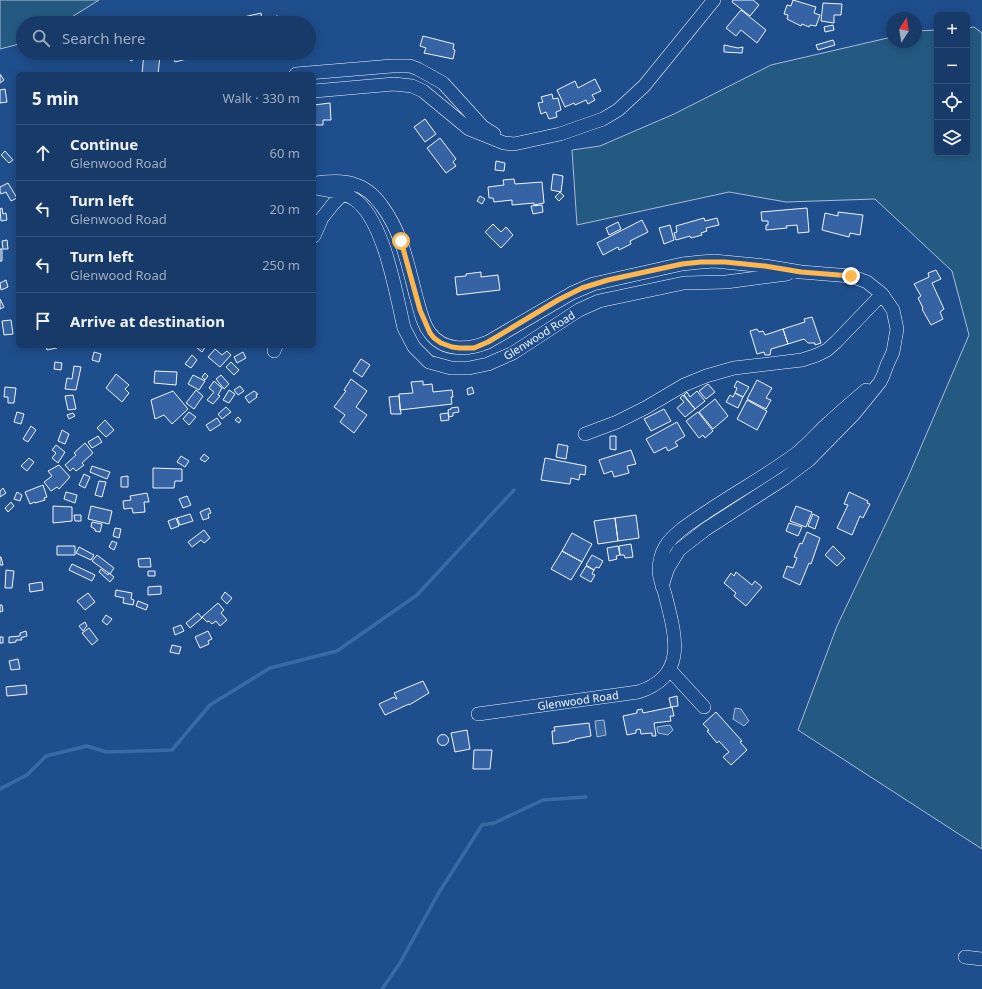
<!DOCTYPE html>
<meta charset="utf-8">
<style>
:root{--surface:#173a69;--page:#20416f;--text:#f1f3f6;--muted:#9eadc0;--line:#36547d}
body{margin:0;font-family:"Noto Sans",sans-serif;background:var(--page);color:var(--text)}
.controls{position:absolute;right:12px;top:12px;display:grid;overflow:hidden;border-radius:6px;box-shadow:0 2px 10px #0003}
.controls button{width:36px;height:36px;display:grid;place-items:center;padding:0;border:0;border-bottom:1px solid var(--line);background:var(--surface);color:var(--text);font:20px sans-serif}
.compass{position:absolute;left:886px;top:12px;width:36px;height:36px;border-radius:50%;background:var(--surface);box-shadow:0 2px 10px #0003;rotate:12deg}
.stop{position:absolute;width:12px;height:12px;margin:-9px;border:3px solid #ffb74d;border-radius:50%;background:#fff}
.stop.end{background:#ffb74d;border-color:#fff;box-shadow:0 1px 4px #0008}
.list{margin:0;padding:0;list-style:none}
h2{display:flex;justify-content:space-between;align-items:center;height:52px;margin:0;padding:0 16px;font-size:17px}
h2 small{font-size:13px;font-weight:400;color:var(--muted)}
.list li{display:grid;grid-template-columns:26px 1fr auto;gap:12px;align-items:center;box-sizing:border-box;height:56px;padding:0 16px;border-top:1px solid var(--line)}
.list b{display:block;font-size:15px;white-space:nowrap}
.list p{margin:0;font-size:13px;white-space:nowrap;color:var(--muted)}
.list em{font-size:13px;font-style:normal;color:var(--muted)}
.icon{flex:none;width:22px;height:22px;fill:none;stroke:currentColor;stroke-width:2;stroke-linecap:round;stroke-linejoin:round}
.map{position:relative;flex:none;width:982px;height:989px;overflow:hidden}
.search{position:absolute;background:var(--surface);box-shadow:0 2px 10px #0003;left:16px;top:16px;width:300px;height:44px;display:flex;align-items:center;gap:10px;box-sizing:border-box;padding:0 14px;border-radius:22px;color:var(--muted);font-size:15px}
.panel{position:absolute;background:var(--surface);box-shadow:0 2px 10px #0003;left:16px;top:72px;width:300px;height:276px;border-radius:6px}
.map>svg:first-child{display:block}
</style>
<div class="map">
<svg width="982" height="989" viewBox="0 0 982 989">
<rect width="100%" height="100%" fill="#1f4e8c"/>
<path fill="#245a82" stroke="#a8bbd7" d="M0 0H99L62 23H23V43L0 49Z
M974 27 982 33V849L798 730 837 626 908 477 969 335 952 271 875 199 786 202 729 192 577 225 572 150 600 146 674 114 771 65 892 37V42H916V31L937 30V153H967V28Z"/>
<path fill="#3b69a3" stroke="#a8bbd7" d="M735 708 741 709 749 721 744 726 733 719Z
M604 720 606 735 597 737 595 721Z
M670 725 673 730 668 735 658 733 657 727Z"/>
<g fill="none" stroke-linecap="round" stroke-linejoin="round">
<path stroke="#3b69a3" stroke-width="3.5" d="M0 789 27 775 46 756 87 746 106 752 172 750 210 705 270 668 337 651 417 595 514 490
M382 989 400 963 438 894 482 825 494 823 543 800 586 797"/>
</g>
<path fill="#3563a3" stroke="#f2f6ff" d="M733 0H753L759 5 750 16 732 2Z
M793 0 816 7 814 13 820 15 816 26 810 25 809 27 802 24 801 26 787 19 788 15 784 14 787 5 791 6Z
M823 3 842 4 841 15H834V23L821 21Z
M741 10 766 30 757 43 741 30 736 36 726 28Z
M261 13 262 19 278 16 279 23H236L235 19Z
M206 17 208 23H193L196 22 195 20Z
M833 25 834 30 825 32 824 27Z
M423 36 454 44 453 49 455 50 453 59 424 53 426 48 420 46Z
M833 40 835 45 818 50 816 45Z
M724 45 738 48 743 47 742 53 724 52Z
M118 53H136L132 61 118 54Z
M144 53H159V56H160L158 74H142Z
M172 53H185L187 59 175 62Z
M0 74 4 80 0 83Z
M595 79 601 91 592 95 595 100 588 104 586 100 575 105 574 103 565 107 557 90 575 81 578 88Z
M5 89 7 102 0 103V90Z
M552 94 553 99 558 98 561 110 556 112 557 117 549 119 546 112 541 114 538 103 543 102 541 97Z
M330 103 331 120H323V125H314V105Z
M425 119 436 134 425 142 414 127Z
M440 138 456 159 453 162 456 166 446 173 427 148Z
M5 151 13 160 9 163 1 155Z
M496 161 505 163 504 171 495 170Z
M553 174 563 176 561 192 551 190Z
M514 179 515 184 542 182 544 203 534 205V203L512 205V200L494 202 493 198H489L488 187 504 185 503 180Z
M8 183 17 198 11 201 6 192 1 194 0 192V187Z
M560 192 564 196 559 201 555 197Z
M480 196 485 199 482 204 477 201Z
M542 205 543 212 533 214 531 206Z
M2 208 3 214 6 213 7 220 1 221 0 209Z
M807 208 809 232 798 233 797 225 786 226 787 228 766 230V225H768V221H762L761 212Z
M838 212 863 215 860 235 850 233 849 237 822 230 825 213 838 216Z
M704 218 705 221 717 218 719 225 706 228 707 231 701 233 702 235 691 238 690 236 676 240 674 233 677 232 676 226Z
M642 220 648 232 630 241 631 244 619 250 618 247 603 255 597 243Z
M618 222 621 229 609 235 606 228Z
M493 224 501 232 506 227 513 235 501 248 485 232Z
M670 225 674 240 664 244 659 228Z
M7 240 8 249H3L2 241Z
M0 249H2V261H0Z
M936 270 941 279 932 283 944 309 940 312 943 319 931 325 922 309 923 308 918 298 921 296 914 284 929 277 928 273Z
M481 272V277L498 275 500 290 457 295 455 277 466 276V274Z
M6 280 8 287 1 290 0 283Z
M0 299 4 307 0 309Z
M812 317 821 343 815 345V343H808L804 339 788 344 783 329 805 322 804 319Z
M11 320 13 334 4 335 2 321Z
M757 329 759 332 763 331 765 335 783 329 788 344 771 349 770 355H765L764 352 757 354 750 331Z
M46 346H57V348L47 350Z
M199 346H206L202 352 197 348Z
M215 349 222 355 227 351 231 355 220 367 208 357Z
M94 352 101 354 99 362 92 360Z
M243 352 246 358 237 363 234 357Z
M192 355 197 360 191 368 185 364Z
M361 359 370 365 362 377 353 371Z
M55 362 62 363 61 370 54 369Z
M231 362 239 370 234 375 226 367Z
M74 366 81 367 76 390 65 389 67 378 72 379Z
M155 371 177 372 176 385 154 383Z
M205 373 208 376 205 380 202 377Z
M116 374 129 385 125 389 129 393 122 402 106 388Z
M193 375 205 381 199 390 188 384Z
M221 375 229 384 224 389 216 379Z
M351 379 367 391 356 407 367 415 354 433 340 422 345 415 334 407 346 391 344 390Z
M757 380 772 388 766 398 771 400 766 409 747 399Z
M214 381 222 388 218 395 220 396 213 404 207 400 214 392 209 388Z
M423 381V385L432 384 433 392 452 390 453 397H451L452 404 400 410 399 394 413 393 411 382Z
M737 381 749 387 743 397 735 393 737 388 734 387Z
M708 384 715 392 706 399 699 391Z
M240 386 244 391 238 395 234 390Z
M5 387 16 388 14 403H8V397H4Z
M472 387 474 393 468 395 467 389Z
M196 390 203 396 194 409 186 403Z
M229 390 235 394 229 403 223 400Z
M173 391 188 409 172 424 164 415 155 419 151 400Z
M254 391 258 394 256 395 257 397 249 403 245 397Z
M697 391 705 401 695 409 684 395 687 392 690 397Z
M735 393 743 397 738 408 726 402 730 395 733 397Z
M73 395 76 409 68 410 65 396Z
M683 395 695 409 685 417 677 408 684 402 680 398Z
M399 396 401 414H391L389 397Z
M715 399 728 416 713 429 699 412Z
M747 400 767 411 757 430 737 419Z
M226 407 231 412 222 419 218 414Z
M458 407 459 412 453 413V416L449 417 448 410 451 409V408Z
M664 409 671 421 651 431 644 419Z
M17 412 24 414 21 424 14 422Z
M189 412 196 417 189 425 183 419Z
M698 412 713 431 705 438 703 435 699 438 686 421Z
M73 413 75 416 69 419 67 415Z
M448 413 449 420 441 421 440 414Z
M238 417 241 420 239 423 235 420Z
M217 418 221 424 210 431 206 425Z
M105 420 114 430 106 437 97 428Z
M677 422 685 436 675 442 678 446 668 451 666 447 654 453 646 439Z
M31 426 36 430 28 442 23 439Z
M62 430 69 434 65 444 58 441Z
M98 436 102 442 92 448 88 442Z
M610 436H616V450L610 449Z
M85 443 93 453 82 463 84 465 76 471 73 468 70 471 65 465 76 455 74 453Z
M558 444 568 446 566 459 556 457Z
M56 445 65 452 58 463 52 458 56 453 52 450Z
M631 450 636 464 627 466 629 473 614 477 612 471 604 474 599 460Z
M204 454 209 458 205 462 200 459Z
M181 456 189 461 185 467 177 462Z
M29 458 34 462 27 471 21 466Z
M545 458 586 466 585 475 580 474 579 480 571 478 570 484 541 480Z
M59 465 70 477 59 489 57 487 51 491 44 482 52 476 48 471Z
M92 466 110 472 107 479 90 472Z
M153 468 182 469V481H175L174 488H153Z
M84 474 90 477 85 488 79 485Z
M128 476V487H121V477Z
M99 481 106 482 102 497 95 495Z
M43 485 47 497 44 498 45 500 35 503V502L30 504 25 492Z
M3 488 6 493 0 497V491Z
M17 492 22 495 20 501 14 499Z
M66 492 77 495 75 503 64 499Z
M849 492 868 501 867 503 870 504 863 518 860 516 852 535 837 528 848 505 844 504Z
M147 493 149 502H144L145 512 133 513 132 508 124 509 123 501 131 500 130 496Z
M187 496 191 505 183 508 179 499Z
M11 502 14 506 8 512 5 508Z
M53 506 72 507V521L53 523Z
M91 506 112 511 109 524 88 519Z
M796 506 812 512 806 527 790 521Z
M209 508 211 513 208 514 209 518 203 520 200 512Z
M190 514 193 521 180 525 177 518Z
M813 514 819 517 815 529 808 526Z
M74 515H81V521H75Z
M636 515 639 538 618 541 615 518Z
M176 518 179 526 171 529 168 521Z
M615 518 618 541 598 544 594 521Z
M92 522 102 524 100 532 95 531V529L91 527Z
M789 523 802 527 798 536 786 531Z
M115 528 121 529 119 538 113 536Z
M204 530 210 538 204 543 201 540 192 547 188 542Z
M807 532 820 538 811 564 809 563 800 585 783 577 787 566 793 568 797 558 794 557 800 543 802 544Z
M572 533 592 544 582 562 562 551Z
M112 541 117 543 114 550 109 547Z
M631 544 633 557 625 558 624 555H620L619 546Z
M57 546H75V555H57Z
M618 546 620 555 616 556 617 559 609 561 607 548Z
M833 546 845 558 837 566 825 555Z
M79 547 94 555 91 560 76 553Z
M562 551 582 562 571 580 551 569Z
M97 555 114 568 110 574 92 561Z
M592 555 603 561 599 568 596 567 594 570 586 565Z
M0 557H1L3 565H0Z
M150 558 151 567H139L138 559Z
M72 564 95 575 92 581 69 570Z
M586 566 594 570 592 574 595 575 591 582 580 576Z
M101 569 108 575 109 573 114 577 110 582 99 572Z
M6 570 14 571 12 588H5Z
M148 571H155V576H148Z
M736 572 752 585 755 581 762 587 746 606 734 596 736 593 724 583 731 573 734 576Z
M42 582 43 590 30 592 29 584Z
M161 586V594L148 595V587Z
M116 590 132 593 131 599 134 600 133 605 123 603 124 598 115 596Z
M225 592 232 598 227 604 221 598Z
M88 593 95 602 85 610 77 601Z
M138 601 148 605 146 610 136 606Z
M218 603 224 610 221 613 227 620 220 626 216 621 212 624 209 621 207 622 202 617Z
M0 605H2L3 611 0 612Z
M198 613 202 618 190 628 186 623Z
M106 615 112 619 107 625 102 621Z
M85 622 87 626 83 631 79 626Z
M181 625 184 631 175 635 173 628Z
M89 628 98 640 92 645 82 633Z
M26 631 27 636 21 638 22 640H16V642L9 643V637L20 636V633Z
M208 631 212 639 208 641 209 644 200 648 195 637Z
M0 637H3V643H0Z
M172 645 181 647 179 654 170 652Z
M18 659 20 669 11 670 9 661Z
M423 681 429 693 409 705V704L385 715 379 704 394 697 396 699H397L394 693Z
M26 685 27 694 7 696 6 687Z
M677 696 678 706 671 707 669 698Z
M672 707 674 716H670L671 721 654 723 656 736H652V733L641 734 640 729 636 730V733L627 735 623 716 637 713V710L642 709 643 713Z
M716 712 742 741 740 742 747 750 731 765 723 757 729 752 719 741 717 743 707 731 709 730 703 724Z
M589 723 591 736 575 739V740L569 741V742L553 744 552 731H555L554 727Z
M467 730 470 749 455 752 451 733Z
M437.5 740a5.5 5.5 0 1 1 11 0a5.5 5.5 0 1 1-11 0Z
M474 750H492L490 769H473Z"/>
<g fill="none" stroke-linecap="round" stroke-linejoin="round">
<defs>
<path id="minor" d="M296 74 392 66H410L418 69 443 83 483 127 494 134
M314 91 394 84 412 86 423 91 469 129 504 143 514 144 560 134 603 119 618 110 644 86 714 0
M314 183C326 182 341 180 353 184 365 187 375 196 382 206 402 233 408 265 416 296 420 309 422 323 430 333 444 352 469 350 488 342L572 293 593 284 682 264 701 262 714 261 765 266 801 272 851 276 867 282 882 294 893 310 897 329 893 352 887 365 883 376 880 382 854 414 809 460 785 478 706 529 679 550 668 568 662 586
M316 188C329 191 343 191 354 199 384 219 396 294 404 328L414 347 429 362 451 368H469L488 364 513 353 579 310 599 301 684 283 726 282 787 274
M314 236 322 218 334 203 349 188
M274 351 276 346
M585 434 617 422 645 408 684 385 706 376 734 368 802 360 817 355 827 350 836 342 882 294
M670 670 704 707
M478 714 638 692C689 676 675 634 665 594 663 587 659 578 659 571 659 563 661 554 665 547 673 533 695 520 708 511 738 491 769 474 797 453 806 446 815 436 823 428 837 415 852 402 866 390
M965 957 982 959"/>
</defs>
<use href="#minor" stroke="#f2f6ff" stroke-width="14"/>
<use href="#minor" stroke="#1f4e8c" stroke-width="13"/>
</g>
<g fill="none" stroke-linecap="round" stroke-linejoin="round">
<path stroke="#ffb74d" stroke-width="5" d="M401 241 420 310 430 333 434 338 441 343 452 347 460 348H474L488 342 558 300 582 288 608 280 682 264 701 262H725L765 266 801 272 851 276"/>
</g>
<g text-anchor="middle" dominant-baseline="central" stroke-width="3" stroke-linejoin="round" paint-order="stroke">
<g font-size="11" fill="#f2f6ff" stroke="#1f4e8c">
<text transform="translate(539 335) rotate(-32)">Glenwood Road</text>
<text transform="translate(578 700) rotate(-8)">Glenwood Road</text>
</g>
</g>
</svg>
<div class="controls">
<button>+</button>
<button>−</button>
<button><svg class="icon" aria-label="locate" viewBox="0 0 24 24"><circle cx="12" cy="12" r="6"/><path d="M12 2v4M12 18v4M2 12h4M18 12h4"/></svg></button>
<button><svg class="icon" aria-label="layers" viewBox="0 0 24 24"><path d="M12 4l9 5-9 5-9-5zM3 14l9 5 9-5"/></svg></button>
</div>
<svg class="compass" viewBox="-18 -18 36 36"><path d="M0-13l5 13h-10z" fill="#e53935"/><path d="M0 13l5-13h-10z" fill="#9eadc0"/></svg>
<div class="stop" style="left:401px;top:241px"></div>
<div class="stop end" style="left:851px;top:276px"></div>
<div class="search"><svg class="icon" aria-label="search" viewBox="0 0 24 24"><circle cx="10" cy="10" r="6"/><path d="M15 15l6 6"/></svg>Search here</div>
<section class="panel">
<h2>5 min<small>Walk · 330 m</small></h2>
<ul class="list">
<li><svg class="icon" aria-label="ahead" viewBox="0 0 24 24"><path d="M12 20V5M6 11l6-6 6 6"/></svg><div><b>Continue</b><p>Glenwood Road</p></div><em>60 m</em></li>
<li><svg class="icon" aria-label="left" viewBox="0 0 24 24"><path d="M17 20v-9H6M10 6l-5 5 5 5"/></svg><div><b>Turn left</b><p>Glenwood Road</p></div><em>20 m</em></li>
<li><svg class="icon" aria-label="left" viewBox="0 0 24 24"><path d="M17 20v-9H6M10 6l-5 5 5 5"/></svg><div><b>Turn left</b><p>Glenwood Road</p></div><em>250 m</em></li>
<li><svg class="icon" aria-label="arrive" viewBox="0 0 24 24"><path d="M6 21V4h12l-3 4 3 4H6"/></svg><div><b>Arrive at destination</b></div></li>
</ul>
</section>
</div>
